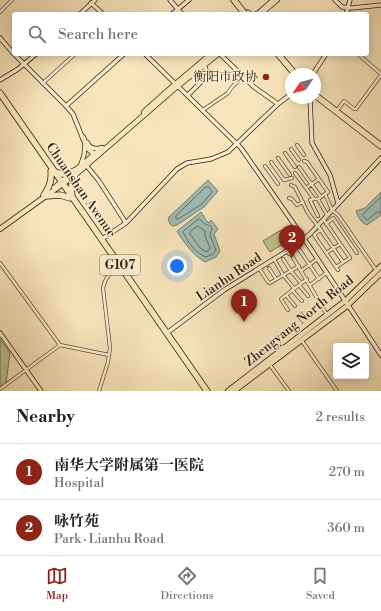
<!DOCTYPE html>
<meta charset="utf-8">
<style>
:root{--surface:#fff;--page:#f2f2f2;--text:#202124;--muted:#757577;--line:#e0e0e0;--accent:#8f2418}
body{margin:0;font-family:"Libre Bodoni","Noto Serif SC",serif;background:var(--page);color:var(--text)}
.controls{position:absolute;right:12px;bottom:12px;display:grid;overflow:hidden;border-radius:4px;box-shadow:0 2px 10px #0003}
.controls button{width:36px;height:36px;display:grid;place-items:center;padding:0;border:0;border-bottom:1px solid var(--line);background:var(--surface);color:var(--text);font:20px sans-serif}
.compass{position:absolute;left:285px;top:68px;width:36px;height:36px;border-radius:50%;background:var(--surface);box-shadow:0 2px 10px #0003;rotate:235deg}
.you{position:absolute;left:177px;top:266px;width:14px;height:14px;margin:-10px;border:3px solid #fff;border-radius:50%;background:#1a73e8;box-shadow:0 0 0 6px #1a73e833}
.badge{display:grid;place-items:center;width:26px;height:26px;border-radius:50%;background:var(--accent);color:#fff;font-size:13px;font-weight:700}
.pin{position:absolute;translate:-50% -33px;filter:drop-shadow(0 1px 2px #0008)}
.pin::after{content:'';position:absolute;top:21px;width:14px;height:12px;background:inherit;clip-path:polygon(0 0,100% 0,50% 100%)}
.list{margin:0;padding:0;list-style:none}
h2{display:flex;justify-content:space-between;align-items:center;height:52px;margin:0;padding:0 16px;font-size:17px}
h2 small{font-size:13px;font-weight:400;color:var(--muted)}
.list li{display:grid;grid-template-columns:26px 1fr auto;gap:12px;align-items:center;box-sizing:border-box;height:56px;padding:0 16px;border-top:1px solid var(--line)}
.list b{display:block;font-size:15px;white-space:nowrap}
.list p{margin:0;font-size:13px;white-space:nowrap;color:var(--muted)}
.list em{font-size:13px;font-style:normal;color:var(--muted)}
.icon{flex:none;width:22px;height:22px;fill:none;stroke:currentColor;stroke-width:2;stroke-linecap:round;stroke-linejoin:round}
.map{position:relative;flex:none;width:381px;height:391px;overflow:hidden}
.search{position:absolute;background:var(--surface);box-shadow:0 2px 10px #0003;left:12px;right:12px;top:12px;height:44px;display:flex;align-items:center;gap:10px;box-sizing:border-box;padding:0 14px;border-radius:4px;color:var(--muted);font-size:15px}
.sheet{height:164px;background:var(--surface)}
nav{display:flex;justify-content:space-around;align-items:center;box-sizing:border-box;height:56px;border-top:1px solid var(--line);background:var(--surface);font-size:11px;color:var(--muted)}
nav a{display:grid;justify-items:center;gap:2px}
nav .on{color:var(--accent)}
.map>svg:first-child{display:block}
</style>
<div class="map">
<svg width="381" height="391" viewBox="0 0 381 391">
<rect width="100%" height="100%" fill="#f9e5bd"/>
<filter id="stains"><feTurbulence type="fractalNoise" baseFrequency=".005" numOctaves="4"/><feColorMatrix values="0 0 0 0 .2 0 0 0 0 .09 0 0 0 0 .02 0 0 0 .5 -.17"/></filter>
<radialGradient id="worn" r=".72"><stop offset=".6" stop-color="#630" stop-opacity="0"/><stop offset="1" stop-color="#630" stop-opacity=".3"/></radialGradient>
<path fill="#bec591" stroke="#77714c" d="M281 230 288 241 270 252 263 241Z
M0 339 10 353 6 383 0 387Z"/>
<path fill="#9fbeb7" stroke="#737e70" d="M208 180 218 191 204 207 177 225 173 226 170 224 168 218Z
M381 192V215L367 225C361 223 358 217 356 211L365 208Z
M201 212 206 220 209 223 211 220 218 229 214 234 220 251 216 257 205 262C192 254 185 244 177 231Z"/>
<g fill="none" stroke-linecap="round" stroke-linejoin="round">
<path stroke="#686e5e" stroke-width="1" d="M206 187H209L212 192 202 204 178 219H176V216Z
M381 197 362 215 367 220 377 212H381
M199 219 201 220C204 226 210 224 212 228L210 235 216 250 213 254 206 257C195 253 188 242 183 232Z
M198 226 205 231V236L210 248 207 252 201 249 190 234V232Z"/>
<defs>
<path id="street" d="M0 12 12 0
M358 54 381 74
M43 83 75 54
M338 109 344 101 354 109H356L381 75
M203 110 228 93 232 87 242 77
M297 145 304 155
M291 149 299 160
M285 153 295 167
M278 158 290 175
M304 161 307 162 328 192 318 199H314L310 200 318 216
M271 162 284 180 292 178
M265 166 278 184
M299 167 320 196
M295 173 314 199
M291 185 295 187 308 213 317 225
M306 188 319 179
M325 194 332 210
M289 198 292 199 297 205 303 202
M318 199 327 215
M333 211 338 215 376 270
M324 220 350 258 336 267
M326 224 333 218 357 253
M318 226 343 262
M321 229 314 235 338 270
M299 249 319 279
M287 251 289 254H291L327 315
M326 253 340 244
M274 259 283 275 294 288
M283 259 291 271 301 283
M0 263 60 345
M259 268 268 282 270 283 299 266
M269 268 276 279
M302 270 316 260
M299 285 308 296
M310 285 325 274
M292 290 302 301
M286 295 295 306
M288 310 281 299 307 279
M302 341 337 391
M270 365 289 391
M0 389 60 345 109 355
M99 391 108 362 110 348 103 288C105 278 109 274 117 268"/>
<path id="secondary" d="M170 0 182 14
M335 0 342 7 352 8 381 5
M91 3 103 14
M248 12 251 14
M80 14 95 0
M172 14 189 0
M255 14 258 13 273 0
M346 14 350 0
M0 38 14 54
M14 54 66 106 73 114 83 139
M145 54 241 148 307 243 381 355
M220 54 254 87 278 104
M313 74 326 54
M0 80 18 69 36 54
M188 95 207 76V72L204 65
M310 98 312 143 330 175 338 203
M66 106 124 54
M87 142C90 149 95 149 101 148
M81 164 84 155 85 145
M86 165 99 181 126 223
M102 239 126 223 177 169 187 163 211 159 228 152 278 104 291 94
M0 333 41 391
M167 333 224 290 287 251 309 235 381 158"/>
<path id="primary" d="M260 14 277 0
M144 112 172 87 211 54
M83 137 87 148 93 153 92 157
M54 188 102 148
M0 229 75 175 174 89 218 54
M228 391 345 301 381 266
M234 391 347 306 381 273"/>
<path id="highway" d="M234 0 245 14
M278 54 295 74
M0 93 207 391
M315 95 381 146
M56 172C63 175 67 175 74 171
M44 195C49 187 52 181 51 171
M47 196 60 195 70 198
M72 196 71 188 75 175"/>
</defs>
<use href="#street" stroke="#624f34" stroke-width="4"/>
<use href="#secondary" stroke="#301d06" stroke-width="5"/>
<use href="#primary" stroke="#301d06" stroke-width="6"/>
<use href="#highway" stroke="#301d06" stroke-width="7"/>
<use href="#street" stroke="#fbeed4" stroke-width="2.5"/>
<use href="#secondary" stroke="#fbeed4" stroke-width="3.5"/>
<use href="#primary" stroke="#f9e5bd" stroke-width="4.5"/>
<use href="#highway" stroke="#f9e5bd" stroke-width="5.5"/>
</g>
<circle fill="#8f2418" stroke="#fbeed4" stroke-width="1.5" cx="266" cy="77" r="4"/>
<g text-anchor="middle" dominant-baseline="central" stroke-width="3" stroke-linejoin="round" paint-order="stroke">
<rect fill="#fbeed4" stroke="#6d5c44" stroke-width="1" x="100" y="255" width="40" height="20" rx="3"/>
<g font-size="12" font-weight="bold" fill="#301d06">
<text x="120" y="265">G107</text>
</g>
<g font-size="13" fill="#301d06" stroke="#fbeed4" text-anchor="end">
<text x="258" y="77">衡阳市政协</text>
</g>
<g font-size="13" fill="#301d06" stroke="#fbeed4">
<text transform="translate(81 190) rotate(55)">Chuanshan Avenue</text>
<text transform="translate(229 277) rotate(-34)">Lianhu Road</text>
<text transform="translate(299 321) rotate(-39)">Zhengyang North Road</text>
</g>
</g>
<rect width="100%" height="100%" filter="url(#stains)"/>
<rect width="100%" height="100%" fill="url(#worn)"/>
</svg>
<div class="controls">
<button><svg class="icon" aria-label="layers" viewBox="0 0 24 24"><path d="M12 4l9 5-9 5-9-5zM3 14l9 5 9-5"/></svg></button>
</div>
<svg class="compass" viewBox="-18 -18 36 36"><path d="M0-13l5 13h-10z" fill="#e53935"/><path d="M0 13l5-13h-10z" fill="#757577"/></svg>
<div class="you"></div>
<div class="pin badge" style="left:244px;top:322px">1</div>
<div class="pin badge" style="left:292px;top:258px">2</div>
<div class="search"><svg class="icon" aria-label="search" viewBox="0 0 24 24"><circle cx="10" cy="10" r="6"/><path d="M15 15l6 6"/></svg>Search here</div>
</div>
<section class="sheet">
<h2>Nearby<small>2 results</small></h2>
<ul class="list">
<li><span class="badge">1</span><div><b>南华大学附属第一医院</b><p>Hospital</p></div><em>270 m</em></li>
<li><span class="badge">2</span><div><b>咏竹苑</b><p>Park · Lianhu Road</p></div><em>360 m</em></li>
</ul>
</section>
<nav>
<a class="on"><svg class="icon" aria-label="map" viewBox="0 0 24 24"><path d="M3 6l6-2 6 2 6-2v14l-6 2-6-2-6 2zM9 4v14M15 6v14"/></svg>Map</a>
<a><svg class="icon" aria-label="directions" viewBox="0 0 24 24"><path d="M12 3l9 9-9 9-9-9zM9 14v-3h6M13 9l2 2-2 2"/></svg>Directions</a>
<a><svg class="icon" aria-label="saved" viewBox="0 0 24 24"><path d="M7 4h10v16l-5-4-5 4z"/></svg>Saved</a>
</nav>
